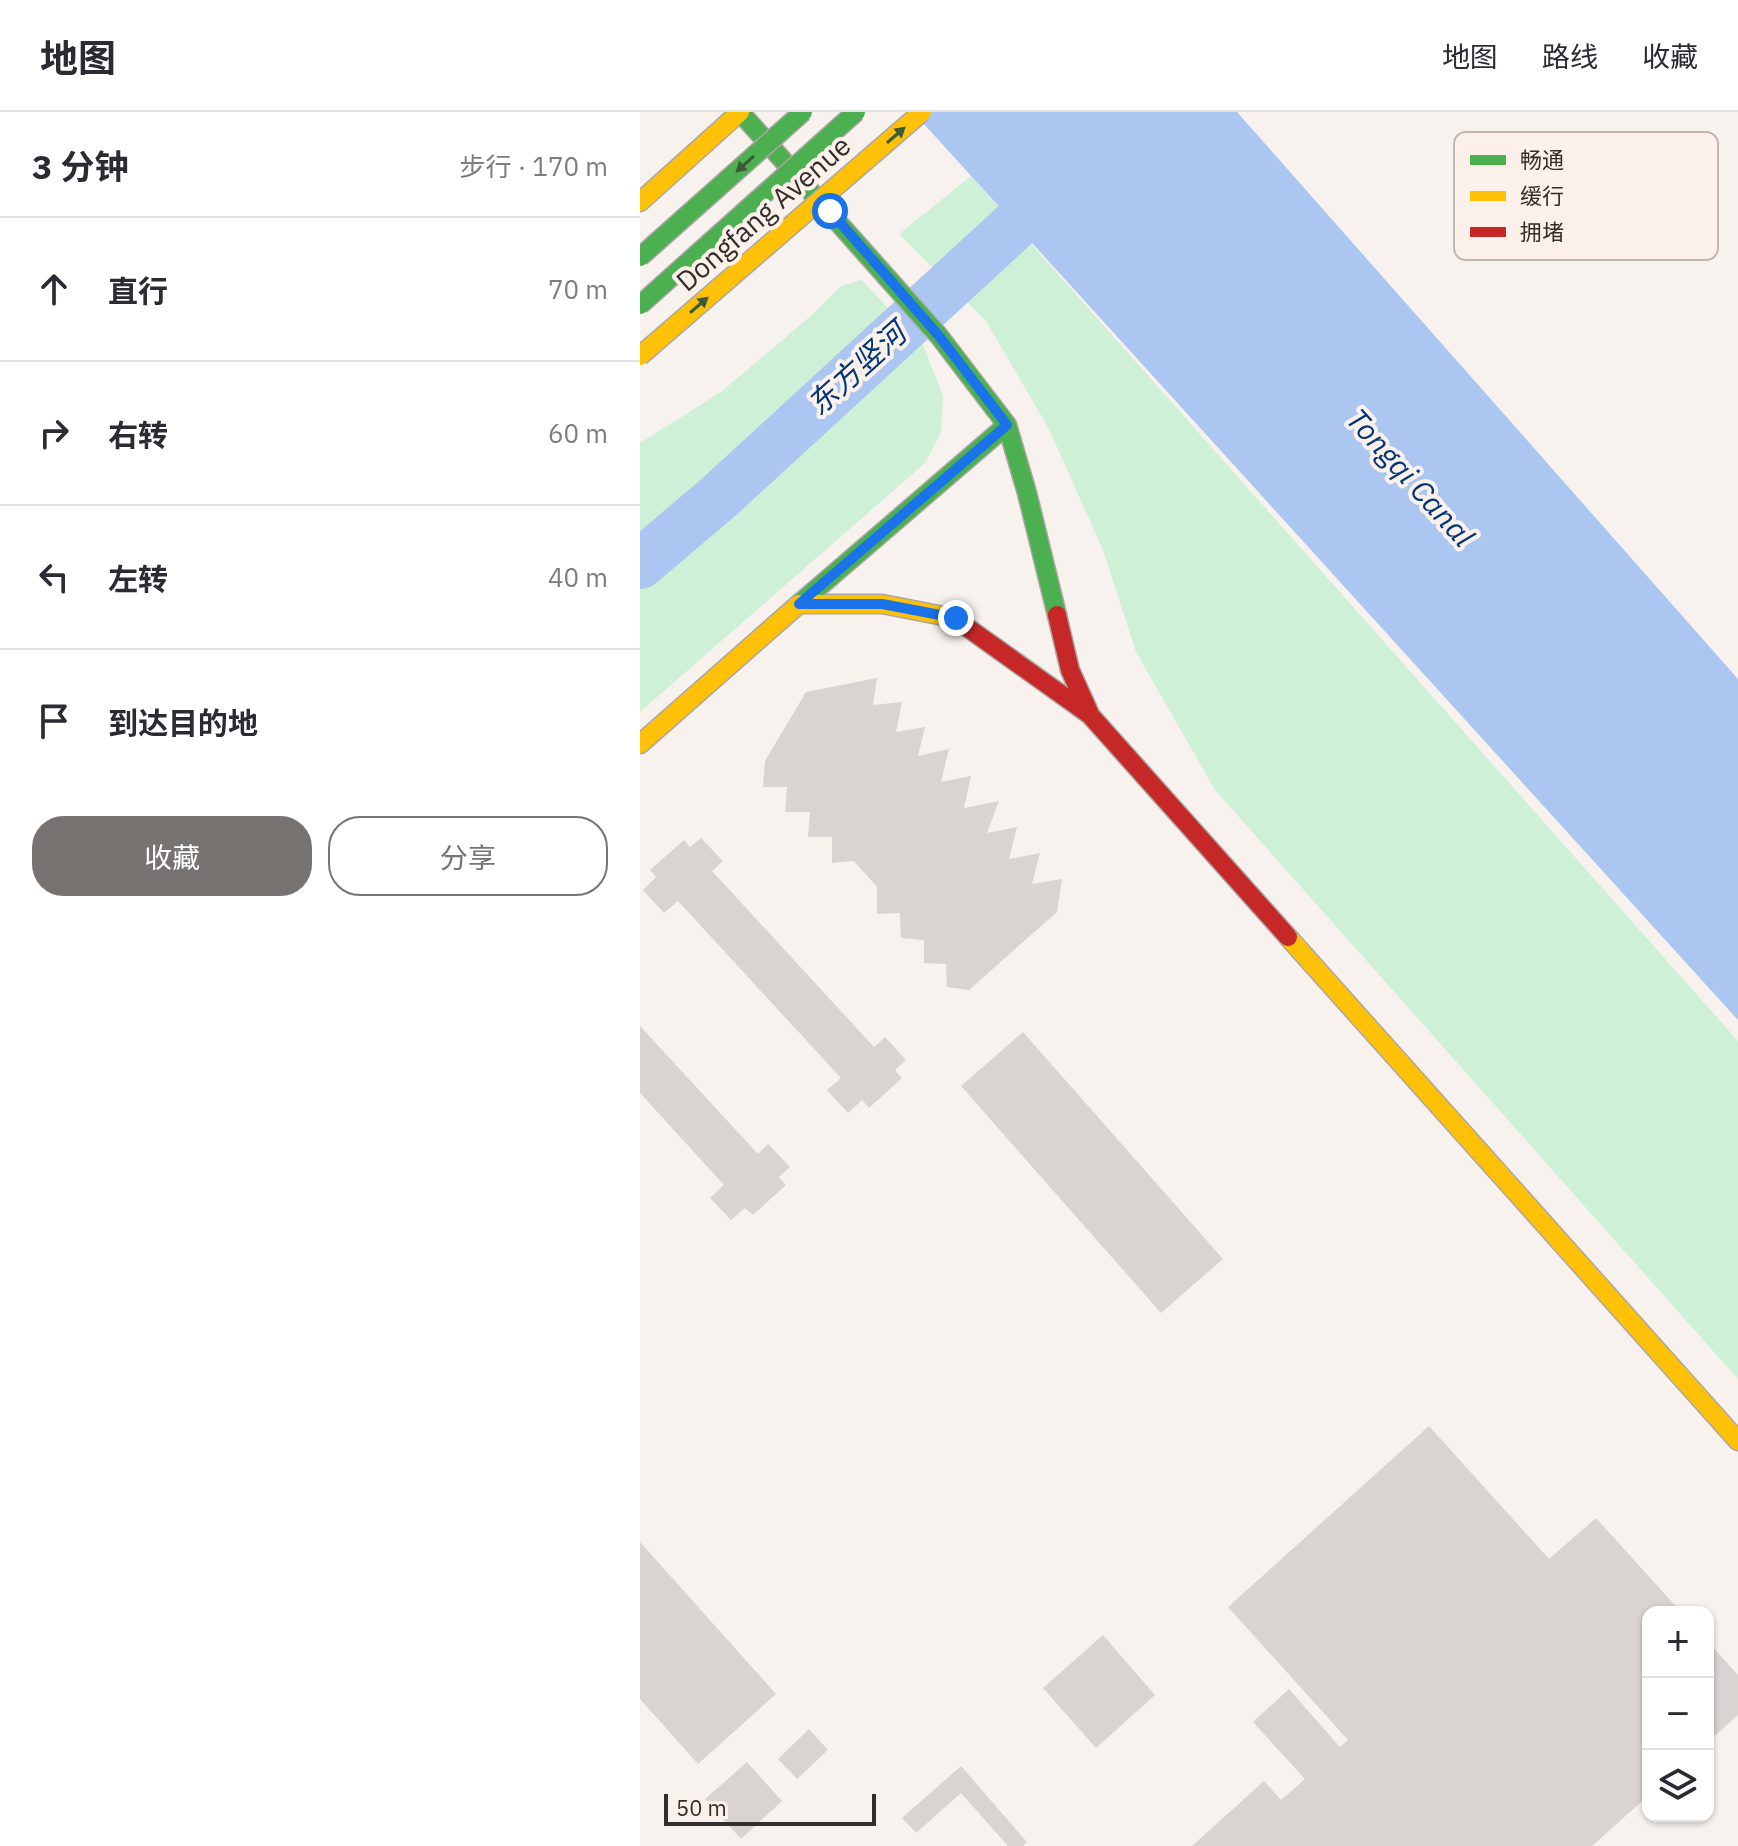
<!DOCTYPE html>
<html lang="zh">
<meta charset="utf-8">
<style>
:root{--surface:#fff;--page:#f7f7f7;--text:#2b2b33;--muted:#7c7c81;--line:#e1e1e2;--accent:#777370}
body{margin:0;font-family:"IBM Plex Sans","Noto Sans SC",sans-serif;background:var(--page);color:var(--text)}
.controls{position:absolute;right:24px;bottom:24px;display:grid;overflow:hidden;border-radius:16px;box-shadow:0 2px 6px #0004}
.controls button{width:72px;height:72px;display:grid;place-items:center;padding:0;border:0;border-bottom:2px solid var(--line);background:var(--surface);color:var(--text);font:40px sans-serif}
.scale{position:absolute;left:24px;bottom:20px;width:212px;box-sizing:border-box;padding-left:8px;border:4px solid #322e2c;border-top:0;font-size:22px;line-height:28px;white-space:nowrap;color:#322e2c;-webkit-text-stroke:6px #fbf1ea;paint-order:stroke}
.stop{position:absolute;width:24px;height:24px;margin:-18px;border:6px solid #1a73e8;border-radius:50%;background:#fff}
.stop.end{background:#1a73e8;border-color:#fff;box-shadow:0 2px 8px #0008}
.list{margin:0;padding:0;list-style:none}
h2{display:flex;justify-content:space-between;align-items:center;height:104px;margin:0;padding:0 32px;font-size:34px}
h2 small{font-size:26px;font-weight:400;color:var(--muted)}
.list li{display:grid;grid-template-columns:52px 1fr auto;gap:24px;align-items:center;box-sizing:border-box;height:144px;padding:0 32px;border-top:2px solid var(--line)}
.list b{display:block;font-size:30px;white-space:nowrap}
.list em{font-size:26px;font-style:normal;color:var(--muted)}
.actions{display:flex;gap:16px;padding:24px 32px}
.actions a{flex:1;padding:18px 0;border:2px solid var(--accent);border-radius:32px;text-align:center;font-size:28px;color:var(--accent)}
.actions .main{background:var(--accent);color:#fff}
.icon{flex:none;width:44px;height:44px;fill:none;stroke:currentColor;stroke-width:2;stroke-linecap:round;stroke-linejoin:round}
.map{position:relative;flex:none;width:1098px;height:1734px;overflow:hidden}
header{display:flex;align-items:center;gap:48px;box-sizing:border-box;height:112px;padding:0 40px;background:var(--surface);border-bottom:2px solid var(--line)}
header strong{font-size:38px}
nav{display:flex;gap:44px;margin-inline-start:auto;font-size:28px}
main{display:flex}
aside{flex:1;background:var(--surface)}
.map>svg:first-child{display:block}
</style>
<header>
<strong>地图</strong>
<nav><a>地图</a><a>路线</a><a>收藏</a></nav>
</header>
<main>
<aside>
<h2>3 分钟<small>步行 · 170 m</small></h2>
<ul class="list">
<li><svg class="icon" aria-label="ahead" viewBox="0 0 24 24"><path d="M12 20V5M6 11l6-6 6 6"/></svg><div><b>直行</b></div><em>70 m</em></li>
<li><svg class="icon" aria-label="right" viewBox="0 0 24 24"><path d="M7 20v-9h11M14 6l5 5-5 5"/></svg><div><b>右转</b></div><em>60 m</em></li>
<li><svg class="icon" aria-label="left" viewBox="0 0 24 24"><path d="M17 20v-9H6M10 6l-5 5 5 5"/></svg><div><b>左转</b></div><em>40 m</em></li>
<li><svg class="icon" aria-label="arrive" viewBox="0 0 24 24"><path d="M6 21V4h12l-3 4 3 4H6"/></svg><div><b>到达目的地</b></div></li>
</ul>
<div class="actions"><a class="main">收藏</a><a>分享</a></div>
</aside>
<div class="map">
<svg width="1098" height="1734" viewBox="0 0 1098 1734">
<rect width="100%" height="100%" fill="#f7f2ee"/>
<path fill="#cef0d7" d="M331 64 1098 929V1267L575 678 496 540 463 438 409 317 346 209 259 122Z
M222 168 284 235 303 284 301 321 285 351 0 600V331L81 280 173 202 201 174Z"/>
<path fill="#abc7f1" d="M273 0H597L1098 567V908Z"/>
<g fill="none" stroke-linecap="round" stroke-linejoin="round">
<path stroke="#abc7f1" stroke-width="50" d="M0 452 79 385 425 67"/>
</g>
<path fill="#d9d4d2" d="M237 566 233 593 262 590 256 620 285 615 278 644 309 637 301 670 331 664 324 696 359 689 347 721 377 715 369 747 400 741 392 772 422 767 417 800 329 878 307 875 306 852 284 851V828L261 826 260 801 237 802V775L214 749 192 751V725H168L170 700H145L147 675H123L125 649 166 580Z
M61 726 83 749 72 759 234 935 245 925 266 948 255 958 262 966 229 996 222 988 208 1001 187 978 201 966 38 789 24 801 3 778 16 765 10 758 44 728 50 735Z
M0 914 118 1042 128 1032 150 1055 139 1065 146 1073 113 1103 105 1096 91 1108 70 1086 84 1073 0 981Z
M383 920 583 1147 521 1201 321 974Z
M789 1314 909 1447 956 1406 1041 1500H1008V1684L952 1734H552L624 1669 641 1688 665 1667 613 1610 649 1577 700 1635 708 1628 588 1495Z
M0 1430 136 1582 58 1652 0 1587Z
M463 1523 515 1583 456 1636 403 1576Z
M1068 1530 1098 1563V1603L1068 1630Z
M169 1617 188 1638 157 1667 138 1647Z
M107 1650 142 1689 101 1727 65 1687Z
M321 1654 387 1730 383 1734H368L321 1681 276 1721 262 1706Z"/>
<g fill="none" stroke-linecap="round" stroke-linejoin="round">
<defs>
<path id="fast" d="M100 0 299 224 367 313
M159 492 367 313 387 381 417 503"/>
<path id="slow" d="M0 90 100 0
M0 632 159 492H242L314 506
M648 825 1098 1329"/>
<path id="jam" d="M417 503 430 558 449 600
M314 506 450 603 648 825"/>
</defs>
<use href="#fast" stroke="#aba7a4" stroke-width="21"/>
<use href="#slow" stroke="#aba7a4" stroke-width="21"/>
<use href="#jam" stroke="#aba7a4" stroke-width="21"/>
<use href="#fast" stroke="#4caf50" stroke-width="18"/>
<use href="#slow" stroke="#ffc107" stroke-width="18"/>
<use href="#jam" stroke="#c62828" stroke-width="18"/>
<defs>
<path id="fast-bridge" d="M0 145 163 0
M0 193 216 0"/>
<path id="slow-bridge" d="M0 244 282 0"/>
</defs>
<use href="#fast-bridge" stroke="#aba7a4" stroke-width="21" stroke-linecap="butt"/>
<use href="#slow-bridge" stroke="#aba7a4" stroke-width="21" stroke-linecap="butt"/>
<use href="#fast-bridge" stroke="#4caf50" stroke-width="18"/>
<use href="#slow-bridge" stroke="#ffc107" stroke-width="18"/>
</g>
<defs><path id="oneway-solid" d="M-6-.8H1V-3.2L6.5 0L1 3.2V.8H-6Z" transform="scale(2)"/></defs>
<g fill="#3b5b39">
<use href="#oneway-solid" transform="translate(256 23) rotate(-41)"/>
<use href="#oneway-solid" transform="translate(105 52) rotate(138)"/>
<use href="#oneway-solid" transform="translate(59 193) rotate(-41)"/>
</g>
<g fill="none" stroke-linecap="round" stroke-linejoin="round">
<path stroke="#1a73e8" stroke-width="10" d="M190 99 299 224 367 313 159 492H242L316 506"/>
</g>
<g text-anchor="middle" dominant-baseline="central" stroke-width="8" stroke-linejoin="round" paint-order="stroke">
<g font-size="28" fill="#322e2c" stroke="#fbf1ea">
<text transform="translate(123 101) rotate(-41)">Dongfang Avenue</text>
</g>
<g font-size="30" font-style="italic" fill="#00367a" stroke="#fbf1ea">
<text transform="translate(216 256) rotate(-42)">东方竖河</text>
<text transform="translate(771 365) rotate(48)">Tongqi Canal</text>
</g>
</g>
<rect x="814" y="20" width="264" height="128" rx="12" fill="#fbf1ea" stroke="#bfb6b1" stroke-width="2"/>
<rect x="830" y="43" width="36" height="10" fill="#4caf50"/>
<rect x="830" y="79" width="36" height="10" fill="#ffc107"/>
<rect x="830" y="115" width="36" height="10" fill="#c62828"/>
<g font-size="22" fill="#322e2c">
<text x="880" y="56">畅通</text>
<text x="880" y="92">缓行</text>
<text x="880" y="128">拥堵</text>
</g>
</svg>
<div class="controls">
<button>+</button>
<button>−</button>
<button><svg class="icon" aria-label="layers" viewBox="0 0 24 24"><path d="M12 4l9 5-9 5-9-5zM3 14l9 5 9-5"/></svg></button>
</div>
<div class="scale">50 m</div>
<div class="stop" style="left:190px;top:99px"></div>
<div class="stop end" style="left:316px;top:506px"></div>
</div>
</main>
